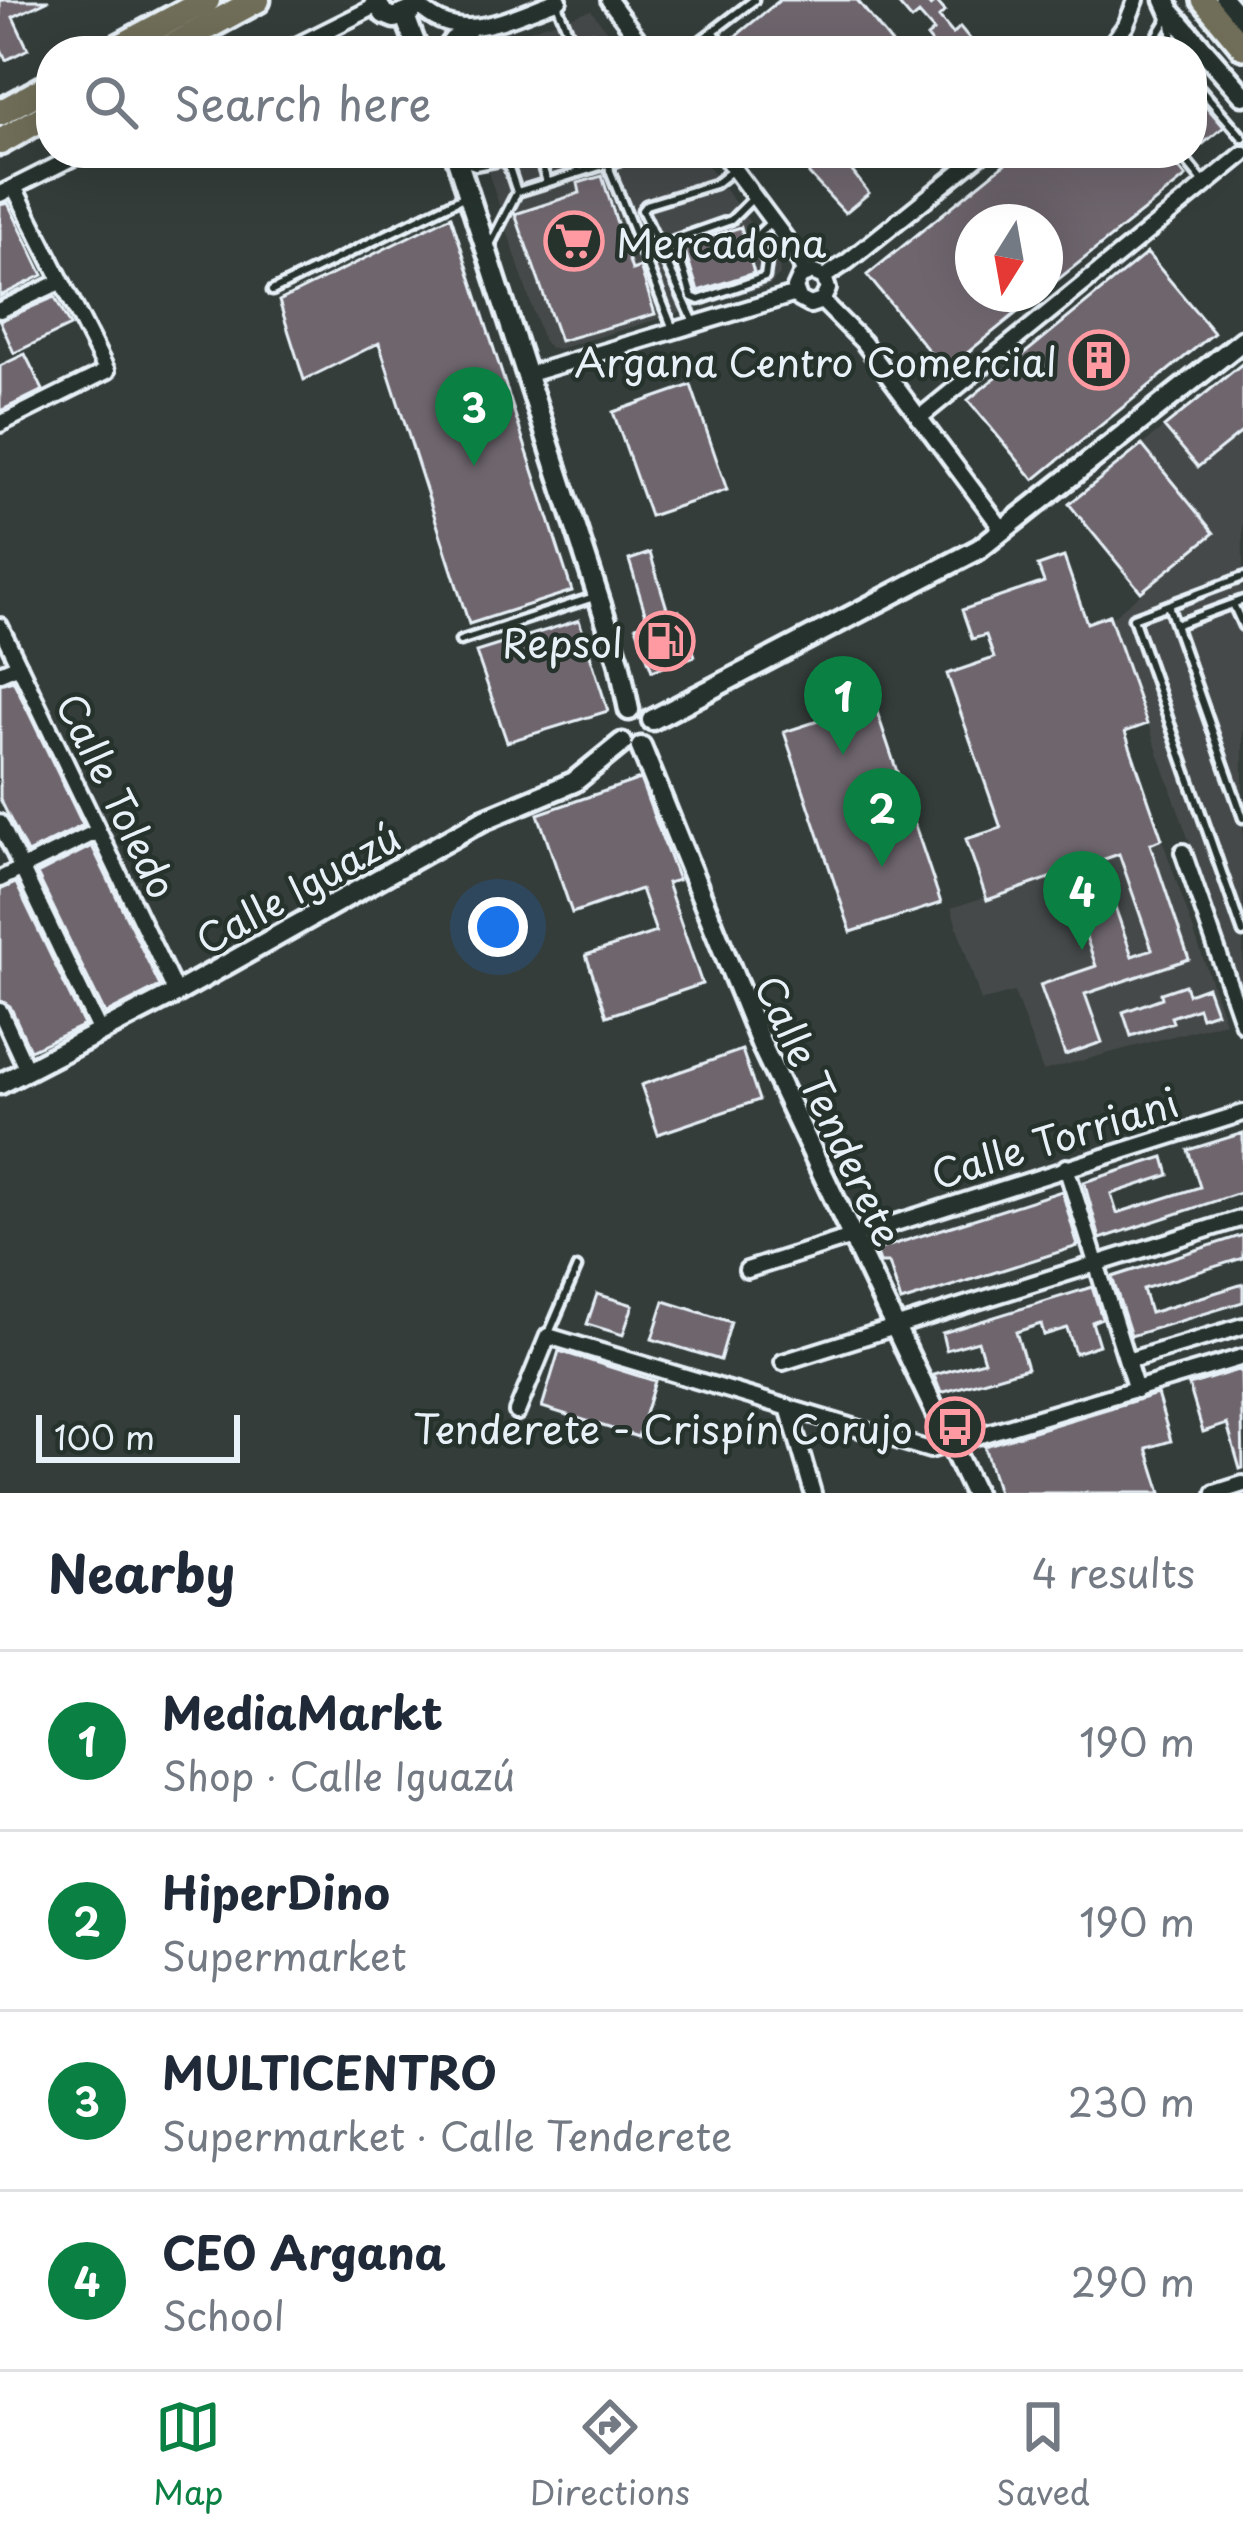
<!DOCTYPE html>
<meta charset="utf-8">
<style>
:root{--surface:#fff;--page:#f2f2f3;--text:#1f2937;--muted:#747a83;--line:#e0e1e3;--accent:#0b8043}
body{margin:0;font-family:"Playpen Sans",sans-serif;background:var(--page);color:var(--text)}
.compass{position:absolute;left:955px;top:204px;width:108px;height:108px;border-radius:50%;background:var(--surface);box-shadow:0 12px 48px #0002;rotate:191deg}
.scale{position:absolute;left:36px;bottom:30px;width:204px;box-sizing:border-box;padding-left:12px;border:6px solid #e8f1f8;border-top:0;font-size:33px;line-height:42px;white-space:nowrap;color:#e8f1f8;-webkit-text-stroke:9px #26332d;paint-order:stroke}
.you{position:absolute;left:498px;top:927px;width:42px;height:42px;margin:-30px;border:9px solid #fff;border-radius:50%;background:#1a73e8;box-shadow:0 0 0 18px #1a73e833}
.badge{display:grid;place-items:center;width:78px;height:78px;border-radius:50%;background:var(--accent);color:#fff;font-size:39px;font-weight:700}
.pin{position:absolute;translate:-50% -99px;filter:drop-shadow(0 3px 6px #0008)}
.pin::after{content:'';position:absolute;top:63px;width:42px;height:36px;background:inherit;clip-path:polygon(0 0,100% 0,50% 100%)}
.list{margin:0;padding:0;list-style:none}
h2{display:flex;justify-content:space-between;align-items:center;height:156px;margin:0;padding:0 48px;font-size:51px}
h2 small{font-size:39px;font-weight:400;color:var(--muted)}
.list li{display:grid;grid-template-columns:78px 1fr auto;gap:36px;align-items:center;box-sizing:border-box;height:180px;padding:0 48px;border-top:3px solid var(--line)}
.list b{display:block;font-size:45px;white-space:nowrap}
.list p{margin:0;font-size:39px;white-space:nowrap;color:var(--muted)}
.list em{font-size:39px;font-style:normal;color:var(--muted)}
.icon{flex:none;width:66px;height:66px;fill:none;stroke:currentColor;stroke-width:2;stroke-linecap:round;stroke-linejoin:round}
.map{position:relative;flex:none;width:1243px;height:1493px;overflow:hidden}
.search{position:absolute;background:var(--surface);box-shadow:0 12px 48px #0002;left:36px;right:36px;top:36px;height:132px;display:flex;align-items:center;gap:30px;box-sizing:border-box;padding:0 42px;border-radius:48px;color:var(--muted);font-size:45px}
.sheet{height:876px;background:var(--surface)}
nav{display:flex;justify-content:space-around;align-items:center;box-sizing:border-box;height:168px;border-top:3px solid var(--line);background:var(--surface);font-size:33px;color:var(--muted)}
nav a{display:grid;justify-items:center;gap:6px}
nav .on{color:var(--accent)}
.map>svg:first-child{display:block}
</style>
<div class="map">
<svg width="1243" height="1493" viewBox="0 0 1243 1493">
<rect width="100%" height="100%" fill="#343d3a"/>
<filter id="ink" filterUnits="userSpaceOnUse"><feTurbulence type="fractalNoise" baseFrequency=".00833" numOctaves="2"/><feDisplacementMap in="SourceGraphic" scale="24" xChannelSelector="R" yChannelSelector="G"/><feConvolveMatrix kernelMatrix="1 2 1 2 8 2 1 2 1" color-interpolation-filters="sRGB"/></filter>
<g filter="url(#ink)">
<path fill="#454949" d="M591 10 622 51H469L477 47Z
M482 153H698L779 262 780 275 769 286 558 349 550 348 543 341Z
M1243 363V995L1111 618 1214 533 1142 445Z
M1162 839 1225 1022 1043 1071 1014 992 981 1001 951 908Z"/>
<path fill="#6e656d" stroke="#e8f1f8" stroke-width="3" fill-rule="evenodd" d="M0 0H49L13 17 28 49 6 60 0 47Z
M780 0H857L898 51H742L732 39Z
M895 0H924L930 6 936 1 945 11 939 17 953 34 960 27 980 51H938L927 37 934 31 919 14 912 20Z
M1192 90 1224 127 1203 144 1192 130Z
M816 153H838L869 193 845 213 809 174 808 168 820 158Z
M1018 153H1153L1161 164 1170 157 1186 177 1045 290V222H973V294H1040L945 371 867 275Z
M602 176 632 270 640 267 655 314 560 341 515 214 580 193 578 183Z
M8 203 43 275 0 296V205Z
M451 216 572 591 469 624 379 343 304 380 279 301Z
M741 227 754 273 698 291 683 245Z
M1147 253 1214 333 1034 480 968 400Z
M55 297 70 326 14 353 0 321Z
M25 354 43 390 0 411V366Z
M1243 363V431L1198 467 1164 427Z
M691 385 727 490 650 516 613 412Z
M1142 445 1214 533 1141 592 1069 504Z
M650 553 669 615 679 611 695 656 652 671 636 626 648 622 629 560Z
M1064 557 1087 623 1109 615 1147 724 1125 732 1162 839 1150 844 1189 959 1085 994 1102 1042 1065 1055 1040 985 1096 966 1064 873 987 900 966 839 1001 828 947 674 994 658 986 635 972 639 962 610 1044 582 1038 566ZM1119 854 1152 949 1132 956 1099 861Z
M579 620 608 711 507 742 476 652Z
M13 680 83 825 27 853 0 799V684Z
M874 703 941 903 851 932 784 732Z
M640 779 678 880 667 883 702 984 607 1016 586 955 656 932 641 889 572 913 538 814Z
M92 846 160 986 105 1014 37 874Z
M16 883 84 1025 30 1050 10 1006 0 1000V890Z
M1185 985 1188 994 1207 987 1216 1012 1201 1017 1198 1008 1171 1017 1173 1022 1131 1036 1123 1012 1162 998 1161 993Z
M742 1050 759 1100 658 1134 641 1085Z
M1243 1133V1192L1100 1239 1084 1182 1164 1157 1169 1175 1111 1194 1117 1213 1200 1187 1188 1150Z
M1062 1191 1078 1246 901 1302 889 1263H880L876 1250Z
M1243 1235V1258L1143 1289 1150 1313 1243 1284V1302L1131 1336 1112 1277Z
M1092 1287 1102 1318 1092 1322 1099 1345 1075 1353 1067 1328 1044 1335 1041 1324 1016 1332 1027 1368 941 1393 934 1375 984 1361 978 1341 946 1350 942 1333Z
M597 1294 633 1305 623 1335 587 1324Z
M664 1301 731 1322 720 1360 652 1339Z
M559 1351 655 1381 638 1437 542 1407Z
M1241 1369 1243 1468 1240 1469 1227 1424 1203 1432 1189 1385Z
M1157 1394 1171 1441 1147 1448 1161 1493H998L984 1446Z"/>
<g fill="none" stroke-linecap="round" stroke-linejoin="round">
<defs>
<path id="lane" d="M557 4 576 51
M1171 23 1174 51
M713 31 727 51
M555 51 592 38 601 51
M687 51 754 0
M1148 51 1169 16
M1192 79 1243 138
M504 153 517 192
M538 153 547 182
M572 153 579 173
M608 153 610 171 673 329
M1180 153 1205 184
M463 162 475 166 506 160
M752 199 731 220 674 240 692 297 699 300 765 277 767 262 754 238 772 221
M491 243 517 192 642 153
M272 291 465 196
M694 322 642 210 646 205 715 184 734 169
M1243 577 1133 618 1243 933
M1233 604 1243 626
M1168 605 1243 818
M1175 625 1243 600
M460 641 594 597
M549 1333 577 1268"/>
<path id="street" d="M609 0 647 51
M417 4C460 49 508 17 559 0
M286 51 376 6
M443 51 452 39 471 29
M1106 51 1126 25 1136 0
M722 153 791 246 805 273
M0 194 82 153
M824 277 828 289 822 301 810 305 799 299 795 288 800 277 812 272 824 277 847 262 983 153
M822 301 863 342 1003 530
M0 310 60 282
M529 374 796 294
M919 418 1243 154
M0 424 107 371 14 187
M0 626 176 993
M0 673 19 665
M0 823 100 1032
M1183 852 1243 1024
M0 879 98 831
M0 1011 27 1070
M1066 1167 1136 1390
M747 1270 1243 1113
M1127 1361 1243 1326
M783 1362 1243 1218
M788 1407 813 1493
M517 1412 548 1336 930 1450 1243 1357
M1215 1493 1243 1484"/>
<path id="secondary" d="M375 0 384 14 394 18 412 11 417 0
M1165 0 1171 13 1243 95
M1224 0 1243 22
M405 16 418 51
M455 153 619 661 629 710
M652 720 979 549 1243 340
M641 747 762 1046 974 1493
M0 1084 176 993 483 820 574 782 622 743"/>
<path id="primary" d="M1203 0 1243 48"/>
<path id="highway" d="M112 51 207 0
M163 51 257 0
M0 113 51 85
M0 142 51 113"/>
</defs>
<use href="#lane" stroke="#e8f1f8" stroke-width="15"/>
<use href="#street" stroke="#e8f1f8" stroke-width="22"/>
<use href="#secondary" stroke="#e8f1f8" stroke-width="27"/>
<use href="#primary" stroke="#e8f1f8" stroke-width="30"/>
<use href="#highway" stroke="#e8f1f8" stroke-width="33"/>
<use href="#lane" stroke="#26332d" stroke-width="6"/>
<use href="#street" stroke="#26332d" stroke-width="14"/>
<use href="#secondary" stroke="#26332d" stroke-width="18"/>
<use href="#primary" stroke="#706e59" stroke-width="21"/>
<use href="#highway" stroke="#706e59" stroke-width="24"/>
</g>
</g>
<defs>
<symbol id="supermarket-ring" viewBox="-11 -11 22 22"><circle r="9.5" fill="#26332d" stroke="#ff9aa2" stroke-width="1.5"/><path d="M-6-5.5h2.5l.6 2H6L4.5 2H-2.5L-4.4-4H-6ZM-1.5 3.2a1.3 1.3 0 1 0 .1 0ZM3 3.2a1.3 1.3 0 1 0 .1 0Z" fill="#ff9aa2"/></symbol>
<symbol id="building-ring" viewBox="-11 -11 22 22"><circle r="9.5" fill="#26332d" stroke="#ff9aa2" stroke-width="1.5"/><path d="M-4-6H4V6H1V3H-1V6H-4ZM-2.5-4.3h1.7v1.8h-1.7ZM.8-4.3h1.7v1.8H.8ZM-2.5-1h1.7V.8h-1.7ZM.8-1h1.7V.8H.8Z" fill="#ff9aa2"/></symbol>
<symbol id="fuel-ring" viewBox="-11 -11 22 22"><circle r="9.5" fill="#26332d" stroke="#ff9aa2" stroke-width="1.5"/><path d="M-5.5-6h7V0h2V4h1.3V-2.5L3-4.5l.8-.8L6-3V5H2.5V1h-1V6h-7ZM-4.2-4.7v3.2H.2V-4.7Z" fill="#ff9aa2"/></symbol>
<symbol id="bus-ring" viewBox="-11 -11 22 22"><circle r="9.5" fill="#26332d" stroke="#ff9aa2" stroke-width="1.5"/><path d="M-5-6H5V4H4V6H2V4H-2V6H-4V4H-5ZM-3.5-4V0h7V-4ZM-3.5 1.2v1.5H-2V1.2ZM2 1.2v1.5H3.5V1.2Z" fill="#ff9aa2"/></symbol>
</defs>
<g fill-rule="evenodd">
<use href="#supermarket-ring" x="541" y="208" width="66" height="66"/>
<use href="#building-ring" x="1066" y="327" width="66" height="66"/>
<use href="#fuel-ring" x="632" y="608" width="66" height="66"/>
<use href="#bus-ring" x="922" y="1394" width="66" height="66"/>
</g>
<g text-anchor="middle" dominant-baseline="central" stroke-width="9" stroke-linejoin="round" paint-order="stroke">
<g font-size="39" fill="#e8f1f8" stroke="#26332d" text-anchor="end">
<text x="616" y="241" text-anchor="start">Mercadona</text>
<text x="1057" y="360">Argana Centro Comercial</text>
<text x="623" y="641">Repsol</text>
<text x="913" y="1427">Tenderete - Crispín Corujo</text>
</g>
<g font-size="39" fill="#e8f1f8" stroke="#26332d">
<text transform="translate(118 795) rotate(64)">Calle Toledo</text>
<text transform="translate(297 887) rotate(-29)">Calle Iguazú</text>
<text transform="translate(830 1110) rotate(65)">Calle Tenderete</text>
<text transform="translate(1054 1137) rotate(-17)">Calle Torriani</text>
</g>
</g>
</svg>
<svg class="compass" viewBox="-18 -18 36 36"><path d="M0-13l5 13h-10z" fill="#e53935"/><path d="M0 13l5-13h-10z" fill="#747a83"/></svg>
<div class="scale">100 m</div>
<div class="you"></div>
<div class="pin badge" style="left:843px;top:755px">1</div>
<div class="pin badge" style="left:882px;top:867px">2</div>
<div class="pin badge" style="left:474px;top:466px">3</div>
<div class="pin badge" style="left:1082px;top:950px">4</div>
<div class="search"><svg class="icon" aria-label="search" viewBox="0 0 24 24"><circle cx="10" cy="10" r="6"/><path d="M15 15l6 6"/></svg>Search here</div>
</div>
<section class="sheet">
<h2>Nearby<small>4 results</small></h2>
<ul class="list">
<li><span class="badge">1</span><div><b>MediaMarkt</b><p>Shop · Calle Iguazú</p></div><em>190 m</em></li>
<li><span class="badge">2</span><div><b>HiperDino</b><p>Supermarket</p></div><em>190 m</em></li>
<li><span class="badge">3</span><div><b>MULTICENTRO</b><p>Supermarket · Calle Tenderete</p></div><em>230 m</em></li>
<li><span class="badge">4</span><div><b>CEO Argana</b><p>School</p></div><em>290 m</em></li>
</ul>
</section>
<nav>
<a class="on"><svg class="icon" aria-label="map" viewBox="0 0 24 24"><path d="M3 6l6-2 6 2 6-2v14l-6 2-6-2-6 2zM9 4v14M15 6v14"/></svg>Map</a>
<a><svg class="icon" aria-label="directions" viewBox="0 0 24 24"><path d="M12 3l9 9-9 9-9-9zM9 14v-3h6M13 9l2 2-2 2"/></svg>Directions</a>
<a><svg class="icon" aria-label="saved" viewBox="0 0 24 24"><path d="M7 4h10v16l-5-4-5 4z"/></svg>Saved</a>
</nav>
